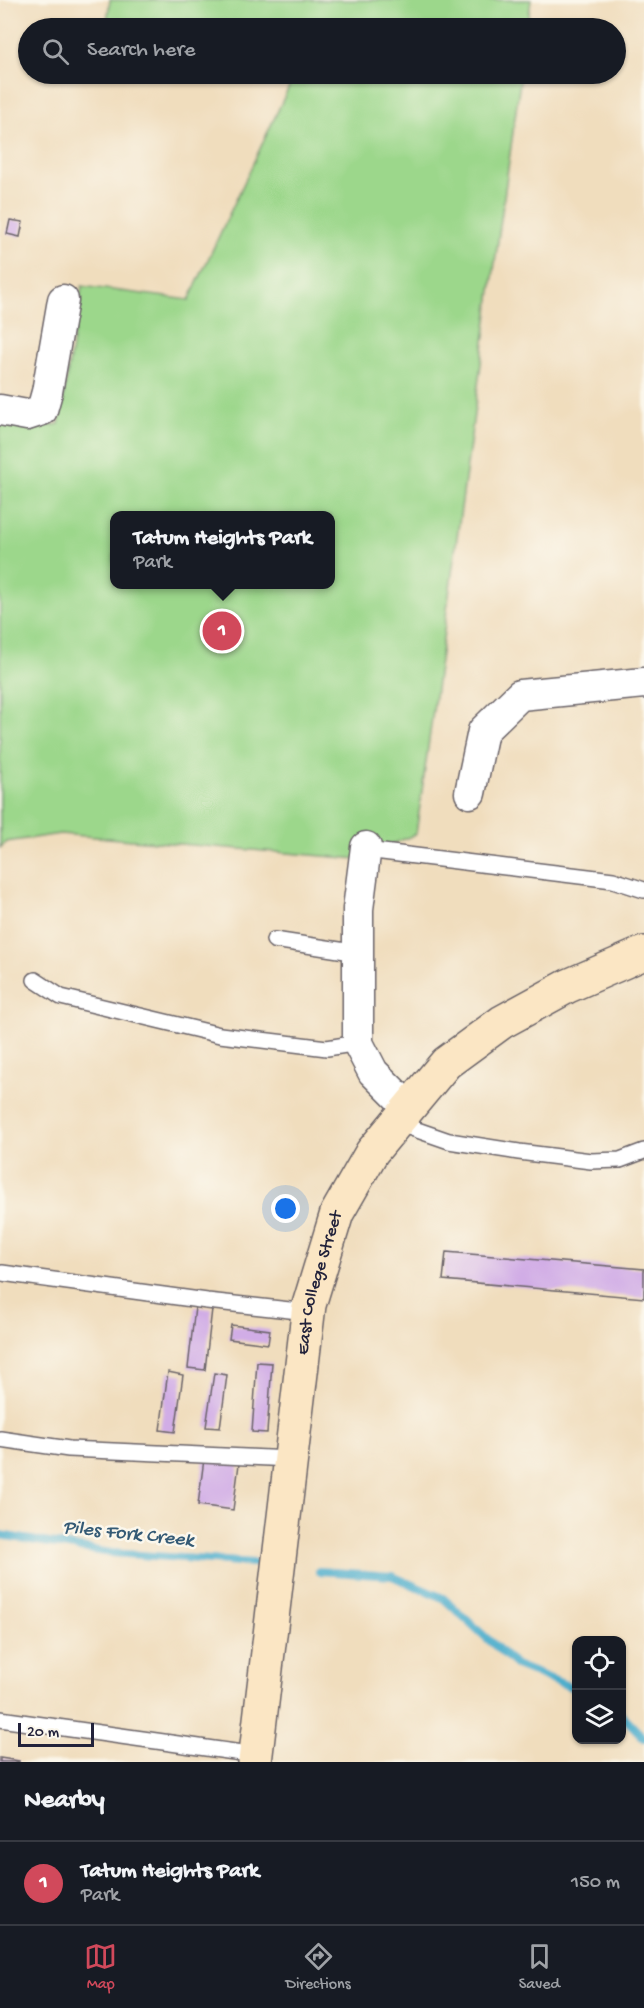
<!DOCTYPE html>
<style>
:root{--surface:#171b24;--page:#20242c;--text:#f1f3f6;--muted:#9ea1a6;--line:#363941;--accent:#d1495b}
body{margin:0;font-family:"Gochi Hand",sans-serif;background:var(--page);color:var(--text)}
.controls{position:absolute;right:18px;bottom:18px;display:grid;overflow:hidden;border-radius:12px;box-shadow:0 2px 4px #0004}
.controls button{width:54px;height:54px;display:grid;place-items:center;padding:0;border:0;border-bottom:2px solid var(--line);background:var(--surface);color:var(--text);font:30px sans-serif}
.scale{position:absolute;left:18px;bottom:15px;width:76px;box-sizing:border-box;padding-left:6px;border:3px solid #22223b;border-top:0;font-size:16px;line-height:21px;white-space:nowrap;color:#22223b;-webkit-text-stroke:4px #fbf7ec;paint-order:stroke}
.you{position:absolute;left:286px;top:1209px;width:21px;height:21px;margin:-15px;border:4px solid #fff;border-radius:50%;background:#1a73e8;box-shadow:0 0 0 9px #1a73e833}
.badge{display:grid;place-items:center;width:39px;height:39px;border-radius:50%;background:var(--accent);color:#fff;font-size:20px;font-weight:700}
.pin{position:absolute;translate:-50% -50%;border:3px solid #fff;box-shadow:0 2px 6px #0006}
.popup{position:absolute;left:110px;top:511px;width:225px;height:78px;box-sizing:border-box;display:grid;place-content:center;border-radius:12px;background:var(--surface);filter:drop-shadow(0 2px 4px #0005);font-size:20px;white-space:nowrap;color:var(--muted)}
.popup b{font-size:22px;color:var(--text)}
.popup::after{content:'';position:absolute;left:50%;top:100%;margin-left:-12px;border:12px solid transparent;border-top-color:var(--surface)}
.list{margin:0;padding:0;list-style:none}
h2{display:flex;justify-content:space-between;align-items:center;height:78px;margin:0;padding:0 24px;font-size:26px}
h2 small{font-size:20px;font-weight:400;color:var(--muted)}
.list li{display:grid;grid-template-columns:39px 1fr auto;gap:18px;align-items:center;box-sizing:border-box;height:84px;padding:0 24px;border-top:2px solid var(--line)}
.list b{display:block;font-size:22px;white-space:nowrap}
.list p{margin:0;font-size:20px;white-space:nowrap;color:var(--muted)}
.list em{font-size:20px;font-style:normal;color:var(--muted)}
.icon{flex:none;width:33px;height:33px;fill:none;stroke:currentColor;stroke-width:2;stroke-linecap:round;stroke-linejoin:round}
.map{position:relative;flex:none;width:644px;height:1762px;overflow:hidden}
.search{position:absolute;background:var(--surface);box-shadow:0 2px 4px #0004;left:18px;right:18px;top:18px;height:66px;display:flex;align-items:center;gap:15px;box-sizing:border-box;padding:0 21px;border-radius:33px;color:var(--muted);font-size:22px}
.sheet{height:162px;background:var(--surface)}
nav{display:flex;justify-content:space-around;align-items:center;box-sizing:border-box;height:84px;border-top:2px solid var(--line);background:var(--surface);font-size:16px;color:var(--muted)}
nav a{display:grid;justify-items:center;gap:3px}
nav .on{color:var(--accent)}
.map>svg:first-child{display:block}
</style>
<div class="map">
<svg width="644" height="1762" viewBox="0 0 644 1762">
<rect width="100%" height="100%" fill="#fbf7ec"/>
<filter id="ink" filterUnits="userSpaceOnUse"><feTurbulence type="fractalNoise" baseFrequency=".0167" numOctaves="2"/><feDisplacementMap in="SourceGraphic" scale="12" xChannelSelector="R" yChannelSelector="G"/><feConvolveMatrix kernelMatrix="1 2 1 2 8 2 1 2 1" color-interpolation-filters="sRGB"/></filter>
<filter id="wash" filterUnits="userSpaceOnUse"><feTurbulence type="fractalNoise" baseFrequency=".008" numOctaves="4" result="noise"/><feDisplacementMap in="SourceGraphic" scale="24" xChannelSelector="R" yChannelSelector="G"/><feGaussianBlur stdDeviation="1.35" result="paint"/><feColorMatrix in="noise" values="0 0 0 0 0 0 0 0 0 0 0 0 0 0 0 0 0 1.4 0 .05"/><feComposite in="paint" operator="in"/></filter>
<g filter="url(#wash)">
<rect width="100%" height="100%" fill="#f0ddbd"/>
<path fill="#9cd78b" stroke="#5f7c63" stroke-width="1.5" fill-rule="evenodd" d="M110 0H531L527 28H106Z
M295 74H521L416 834 358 859 60 834 6 842 0 848V423L29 428 59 424 82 286 189 300ZM114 516H330V584H114Z"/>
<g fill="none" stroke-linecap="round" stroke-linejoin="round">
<path stroke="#4eaecc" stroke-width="8" d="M0 1535 111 1553 254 1563
M319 1571 392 1576 443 1598 516 1665 576 1689
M622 1715 644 1738"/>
</g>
<g id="blocks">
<path fill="#d1ade6" d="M10 220 23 222 20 237 7 234Z
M446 1252 644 1269V1298L443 1280Z
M195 1307 212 1309 205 1370 188 1368Z
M231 1325 270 1330 268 1344 229 1339Z
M257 1362 272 1363 267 1433 252 1432Z
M168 1372 183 1375 175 1432 160 1430Z
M214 1373 227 1375 220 1428 206 1427Z
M204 1459 239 1464 233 1510 198 1505Z
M0 1758 19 1761V1762H0Z"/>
</g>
</g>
<g filter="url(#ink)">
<use href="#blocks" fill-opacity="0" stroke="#6a6368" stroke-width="1.5"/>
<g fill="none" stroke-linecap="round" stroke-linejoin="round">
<defs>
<path id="lane" d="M366 850 613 880 644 890
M274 940 359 953
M35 980 61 997 220 1035 327 1048 358 1043
M397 1123 449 1141 519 1152 591 1161 620 1160 644 1151
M2 1273 207 1301 308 1312
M0 1439 69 1449 291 1459
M0 1719 256 1755"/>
<path id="street" d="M0 410 27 415 42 410 47 392 63 300
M470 793 483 731 520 695 644 683
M366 847 358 909V1043L373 1072 409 1108"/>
<g id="secondary">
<path id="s1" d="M255 1762 309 1305 337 1213 372 1152 446 1063 502 1022 568 986 644 953"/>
</g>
</defs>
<use href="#lane" stroke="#6a6368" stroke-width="18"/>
<use href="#street" stroke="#6a6368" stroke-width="33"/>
<use href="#secondary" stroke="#6a6368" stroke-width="36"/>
<use href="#lane" stroke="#fff" stroke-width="15"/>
<use href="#street" stroke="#fff" stroke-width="30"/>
<use href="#secondary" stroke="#fbe6c4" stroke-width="33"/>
</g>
</g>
<g text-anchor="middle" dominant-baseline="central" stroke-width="5" stroke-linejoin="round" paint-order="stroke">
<g font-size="18" fill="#22223b" stroke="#fbf7ec">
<text stroke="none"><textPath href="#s1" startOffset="484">East College Street</textPath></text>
</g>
<g font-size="20" font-style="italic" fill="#345a75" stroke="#fbf7ec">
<text transform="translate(128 1535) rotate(6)">Piles Fork Creek</text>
</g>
</g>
</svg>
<div class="controls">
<button><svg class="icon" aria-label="locate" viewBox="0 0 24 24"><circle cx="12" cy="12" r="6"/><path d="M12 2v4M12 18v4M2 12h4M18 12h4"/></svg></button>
<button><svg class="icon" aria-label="layers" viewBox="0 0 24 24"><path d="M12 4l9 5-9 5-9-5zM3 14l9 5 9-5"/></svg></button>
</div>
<div class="scale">20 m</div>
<div class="you"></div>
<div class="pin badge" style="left:222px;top:631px">1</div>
<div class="popup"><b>Tatum Heights Park</b>Park</div>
<div class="search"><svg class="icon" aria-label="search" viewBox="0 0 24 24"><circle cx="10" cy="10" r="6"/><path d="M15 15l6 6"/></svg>Search here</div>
</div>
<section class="sheet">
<h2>Nearby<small></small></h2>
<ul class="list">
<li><span class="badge">1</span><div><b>Tatum Heights Park</b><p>Park</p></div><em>150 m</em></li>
</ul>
</section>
<nav>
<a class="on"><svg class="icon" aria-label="map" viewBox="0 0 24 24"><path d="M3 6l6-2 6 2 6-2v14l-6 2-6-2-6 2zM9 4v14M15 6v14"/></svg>Map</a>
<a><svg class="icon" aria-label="directions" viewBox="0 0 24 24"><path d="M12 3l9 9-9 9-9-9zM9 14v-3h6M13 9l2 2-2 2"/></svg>Directions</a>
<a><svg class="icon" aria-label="saved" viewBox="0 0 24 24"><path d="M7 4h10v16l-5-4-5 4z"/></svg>Saved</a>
</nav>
